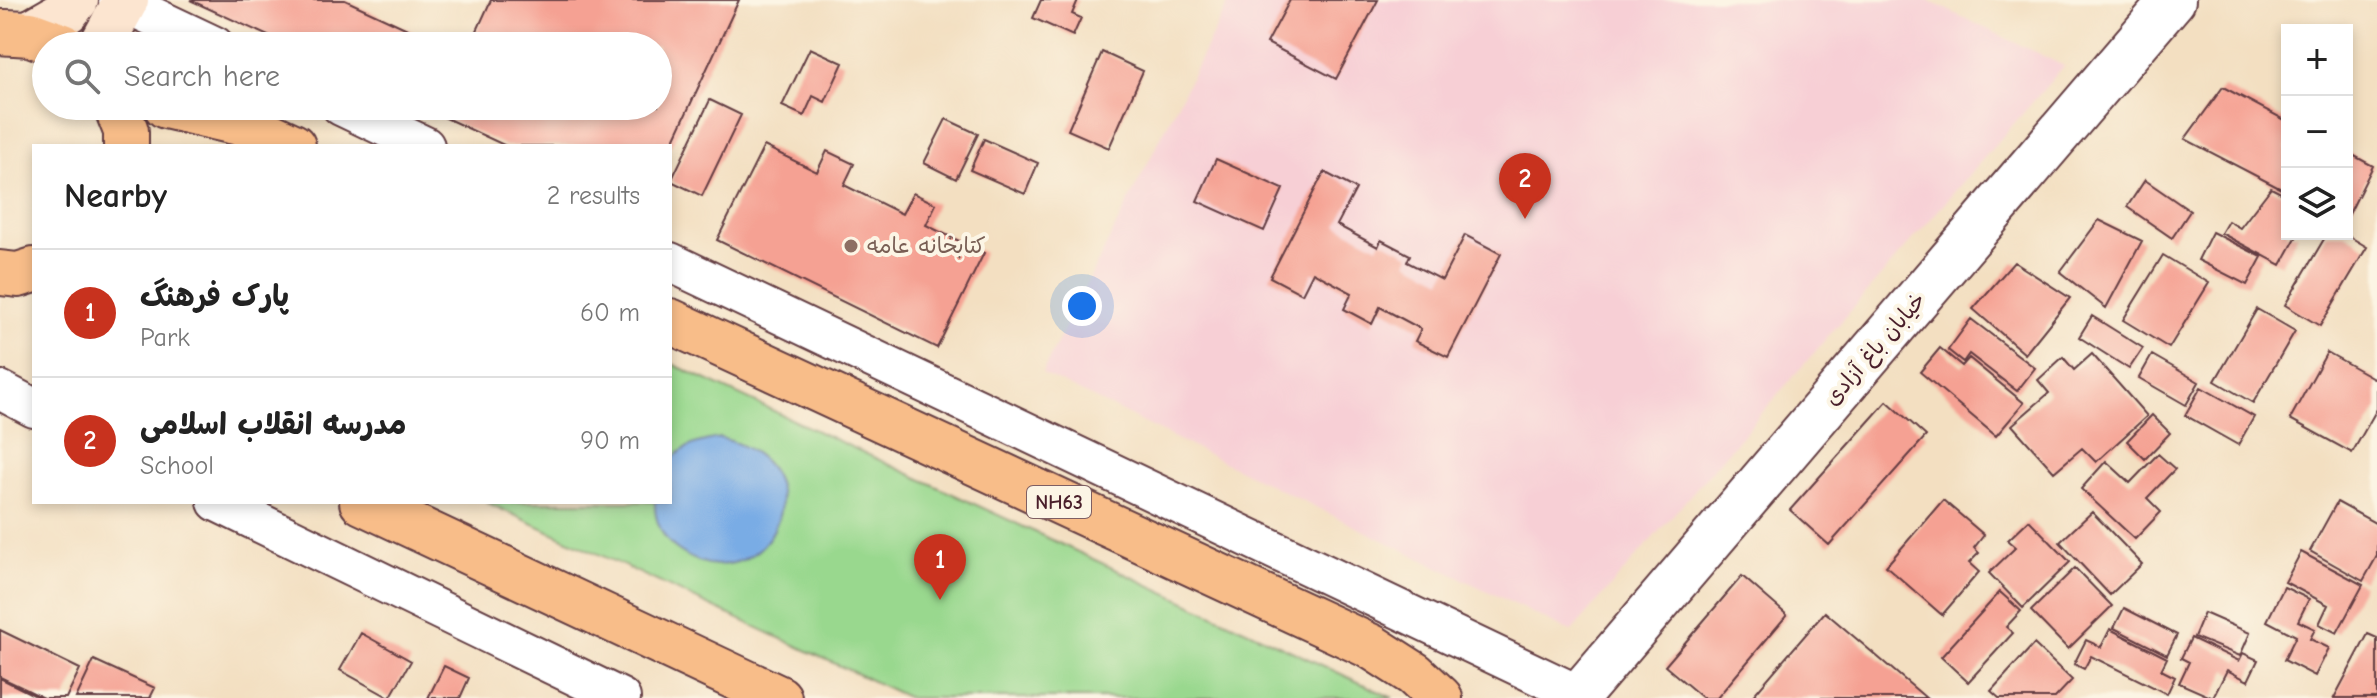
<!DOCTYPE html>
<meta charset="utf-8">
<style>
:root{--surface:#fff;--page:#f2f2f2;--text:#222;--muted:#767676;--line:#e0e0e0;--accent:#c8321e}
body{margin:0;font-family:"Comic Neue","Playpen Sans Arabic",sans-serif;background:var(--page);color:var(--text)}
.controls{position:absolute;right:24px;top:24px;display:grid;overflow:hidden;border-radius:0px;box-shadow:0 4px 12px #0003}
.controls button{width:72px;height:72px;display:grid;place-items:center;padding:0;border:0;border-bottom:2px solid var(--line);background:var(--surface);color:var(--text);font:40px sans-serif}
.you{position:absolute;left:1082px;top:306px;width:28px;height:28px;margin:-20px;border:6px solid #fff;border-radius:50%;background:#1a73e8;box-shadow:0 0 0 12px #1a73e833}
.badge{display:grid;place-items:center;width:52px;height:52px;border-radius:50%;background:var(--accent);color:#fff;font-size:26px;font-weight:700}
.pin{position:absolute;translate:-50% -66px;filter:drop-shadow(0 2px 4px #0008)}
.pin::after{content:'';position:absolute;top:42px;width:28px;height:24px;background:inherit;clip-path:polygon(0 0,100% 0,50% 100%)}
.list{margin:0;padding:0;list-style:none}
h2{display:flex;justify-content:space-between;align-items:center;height:104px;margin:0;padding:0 32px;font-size:34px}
h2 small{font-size:26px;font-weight:400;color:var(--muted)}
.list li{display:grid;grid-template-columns:52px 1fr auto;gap:24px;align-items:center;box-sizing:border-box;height:128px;padding:0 32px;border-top:2px solid var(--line)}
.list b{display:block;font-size:30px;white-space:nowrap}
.list p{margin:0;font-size:26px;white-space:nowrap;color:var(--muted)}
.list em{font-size:26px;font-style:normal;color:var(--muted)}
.icon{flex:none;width:44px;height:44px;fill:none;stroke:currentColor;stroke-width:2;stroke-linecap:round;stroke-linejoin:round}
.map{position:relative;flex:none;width:2377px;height:698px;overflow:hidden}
.search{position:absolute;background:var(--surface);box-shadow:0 4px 12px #0003;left:32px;top:32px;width:640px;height:88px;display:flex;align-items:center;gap:20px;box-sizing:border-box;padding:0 28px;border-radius:44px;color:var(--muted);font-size:30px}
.panel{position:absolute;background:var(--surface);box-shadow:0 4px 12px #0003;left:32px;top:144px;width:640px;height:360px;border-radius:0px}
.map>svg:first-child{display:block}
</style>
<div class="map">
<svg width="2377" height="698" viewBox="0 0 2377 698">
<rect width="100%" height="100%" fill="#fcf5e5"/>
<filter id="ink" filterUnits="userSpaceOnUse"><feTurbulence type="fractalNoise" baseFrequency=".0125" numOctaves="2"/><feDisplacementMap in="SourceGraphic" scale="16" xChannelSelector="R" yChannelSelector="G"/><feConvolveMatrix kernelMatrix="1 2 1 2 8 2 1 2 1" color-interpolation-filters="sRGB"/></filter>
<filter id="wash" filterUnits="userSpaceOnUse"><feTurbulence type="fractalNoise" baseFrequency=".006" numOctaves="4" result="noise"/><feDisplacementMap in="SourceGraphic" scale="32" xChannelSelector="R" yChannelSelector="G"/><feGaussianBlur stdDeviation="1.8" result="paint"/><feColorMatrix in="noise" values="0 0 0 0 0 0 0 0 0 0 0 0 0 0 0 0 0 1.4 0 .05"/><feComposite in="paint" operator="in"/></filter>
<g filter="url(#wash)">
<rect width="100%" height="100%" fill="#f3dfc1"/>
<path fill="#f7cfd5" d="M1230 0H1927L2064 66 1571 632 1042 373Z"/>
<path fill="#99d88e" stroke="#727c5c" stroke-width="2" d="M670 363 1393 698H909L486 502H670Z"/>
<path fill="#79ace5" stroke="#626688" stroke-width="2" d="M720 438C839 467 761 611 678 550 663 540 654 520 655 502H670V461C685 445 700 441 720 438Z"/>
<g id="blocks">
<path fill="#f5a193" d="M190 0H345L444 46H290Z
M491 0H739L671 146H506L420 106H658V46H470Z
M1041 0H1078L1072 14 1081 18 1073 36 1033 18Z
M1290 0H1378L1336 79 1267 43Z
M810 48 843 63 825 102 813 96 804 116 782 106Z
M1102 52 1143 71 1109 148 1068 130Z
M2223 87 2287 121V192L2185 139Z
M710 100 741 115 702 196 671 181Z
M946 119 978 134 956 179 924 163Z
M984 139 1038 163 1025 194 970 170Z
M764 146 817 172 827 151 854 164 844 185 902 214 913 193 936 204 926 225 984 253 937 348 717 240Z
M2347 152 2373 166 2347 218Z
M1216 159 1283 189 1264 231 1197 201Z
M1324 172 1356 189 1337 225 1378 247 1381 240 1410 255 1407 262 1442 280 1465 235 1501 254 1448 357 1415 341 1421 329 1380 307 1372 324 1344 309 1352 293 1313 272 1302 294 1270 277Z
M2145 180 2190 211 2172 238 2127 207Z
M2271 188 2287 196V234H2298L2281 265 2221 233 2228 221 2240 228Z
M2099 220 2142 241 2106 308 2060 272Z
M2212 232 2262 257 2247 285 2198 260Z
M2327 234H2345L2367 247 2320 326 2285 305Z
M2163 255 2209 283 2169 348 2123 320Z
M2014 262 2070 298 2025 354 1973 309Z
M2257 309 2295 331 2253 403 2215 381Z
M2092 316 2143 348 2129 369 2079 337Z
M1971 319 2035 368 2017 391 1969 354 1963 362 1948 350Z
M1940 348 1962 366 1969 358 2024 403 1996 436 1920 372Z
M2327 352 2377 380V409L2352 453 2290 419Z
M2092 354 2147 416 2096 462 2082 448 2054 472 2012 425 2049 393 2038 380 2063 357 2074 370Z
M2152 355 2199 382 2186 405 2139 378Z
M2201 387 2254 417 2238 445 2185 415Z
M1887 401 1926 436 1829 545 1790 510Z
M2152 415 2170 433 2145 459 2127 441Z
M2158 454 2175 469 2147 498 2161 512 2135 539 2081 489 2106 461 2130 483Z
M1943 500 1984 535 1974 548 1979 553 1969 563 1979 572 1942 615 1886 566Z
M2337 502 2377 524V556L2363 581 2310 551Z
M2092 512 2142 564 2110 595 2060 542Z
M2029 520 2070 562 2023 608 1989 573 2016 547 2008 540Z
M2301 552 2363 585 2337 633 2319 624 2328 605 2285 582Z
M2075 568 2112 606 2068 649 2031 611Z
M1742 576 1787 615 1717 698H1703L1665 666Z
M2284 587 2309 599 2298 621 2315 629 2310 639 2329 648 2315 676 2284 660 2296 636 2267 621Z
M2000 592 2021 611 2006 627 2013 633 1968 682 1941 657Z
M2124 608 2177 635 2167 655 2114 628Z
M1825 612 1926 698H1751Z
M2204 613 2250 633 2240 656 2194 637Z
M2110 629 2167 658 2161 670 2175 677 2167 694 2091 656 2084 669 2074 664 2086 640 2101 647Z
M0 630 80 669 66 698H44L0 677Z
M361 633 411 661 390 698 340 670Z
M2368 634 2377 638V698H2334Z
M2191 638 2239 661 2243 653 2258 660 2248 681 2227 670 2213 698 2179 683 2189 662 2181 658Z
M2034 644 2072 680 2055 698H1999L1991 691Z
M94 660 155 688 150 698H76Z
M444 666 469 678 460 698H428Z
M0 678 40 698H0Z"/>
</g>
</g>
<g filter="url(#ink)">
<use href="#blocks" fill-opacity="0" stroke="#633c42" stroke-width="2"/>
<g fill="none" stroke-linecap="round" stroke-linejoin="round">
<defs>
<path id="minor" d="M118 0 215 46
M341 106 425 146
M670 262 1579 695
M0 390 34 408
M217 502 621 698"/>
<path id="tertiary" d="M1576 698 2173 0"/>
<path id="secondary" d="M0 32 29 33 67 11 76 0
M101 46 126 0"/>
<path id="trunk" d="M0 32 30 34 63 46
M116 106 126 131V146
M166 106 248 125 293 146
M0 273 18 275 34 270
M670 321 1372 647 1414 674 1440 698
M362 502 779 698"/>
</defs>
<use href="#minor" stroke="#633c42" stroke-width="42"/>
<use href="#tertiary" stroke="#633c42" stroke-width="48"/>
<use href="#secondary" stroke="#633c42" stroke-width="48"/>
<use href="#trunk" stroke="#633c42" stroke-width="48"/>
<use href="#minor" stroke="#fff" stroke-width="38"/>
<use href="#tertiary" stroke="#fff" stroke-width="44"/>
<use href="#secondary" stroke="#fce5d0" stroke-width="44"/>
<use href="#trunk" stroke="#f8bd89" stroke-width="44"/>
</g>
</g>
<circle fill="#8d6e63" stroke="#fcf5e5" stroke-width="3" cx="851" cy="246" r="8"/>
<g text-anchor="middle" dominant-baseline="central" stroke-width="8" stroke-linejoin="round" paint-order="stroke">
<rect fill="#fcf5e5" stroke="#7f5f63" stroke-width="2" x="1027" y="486" width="64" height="32" rx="6"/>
<g font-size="20" font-weight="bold" fill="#4a1f2b">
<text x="1059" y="502">NH63</text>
</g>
<g font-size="22" fill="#785e54" stroke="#fcf5e5" text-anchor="start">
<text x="867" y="246">کتابخانه عامه</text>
</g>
<g font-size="22" fill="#4a1f2b" stroke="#fcf5e5">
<text transform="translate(1875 349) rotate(-49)">خیابان باغ آزادی</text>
</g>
</g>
</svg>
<div class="controls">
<button>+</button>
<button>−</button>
<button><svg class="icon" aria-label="layers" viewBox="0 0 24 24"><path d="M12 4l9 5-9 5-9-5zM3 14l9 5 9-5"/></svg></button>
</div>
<div class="you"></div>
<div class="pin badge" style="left:940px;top:600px">1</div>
<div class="pin badge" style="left:1525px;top:219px">2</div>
<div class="search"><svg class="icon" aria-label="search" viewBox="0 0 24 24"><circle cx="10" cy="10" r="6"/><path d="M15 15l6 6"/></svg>Search here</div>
<section class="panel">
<h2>Nearby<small>2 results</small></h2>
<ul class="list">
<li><span class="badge">1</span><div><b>پارک فرهنگ</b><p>Park</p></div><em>60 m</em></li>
<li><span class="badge">2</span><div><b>مدرسه انقلاب اسلامی</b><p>School</p></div><em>90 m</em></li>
</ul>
</section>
</div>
